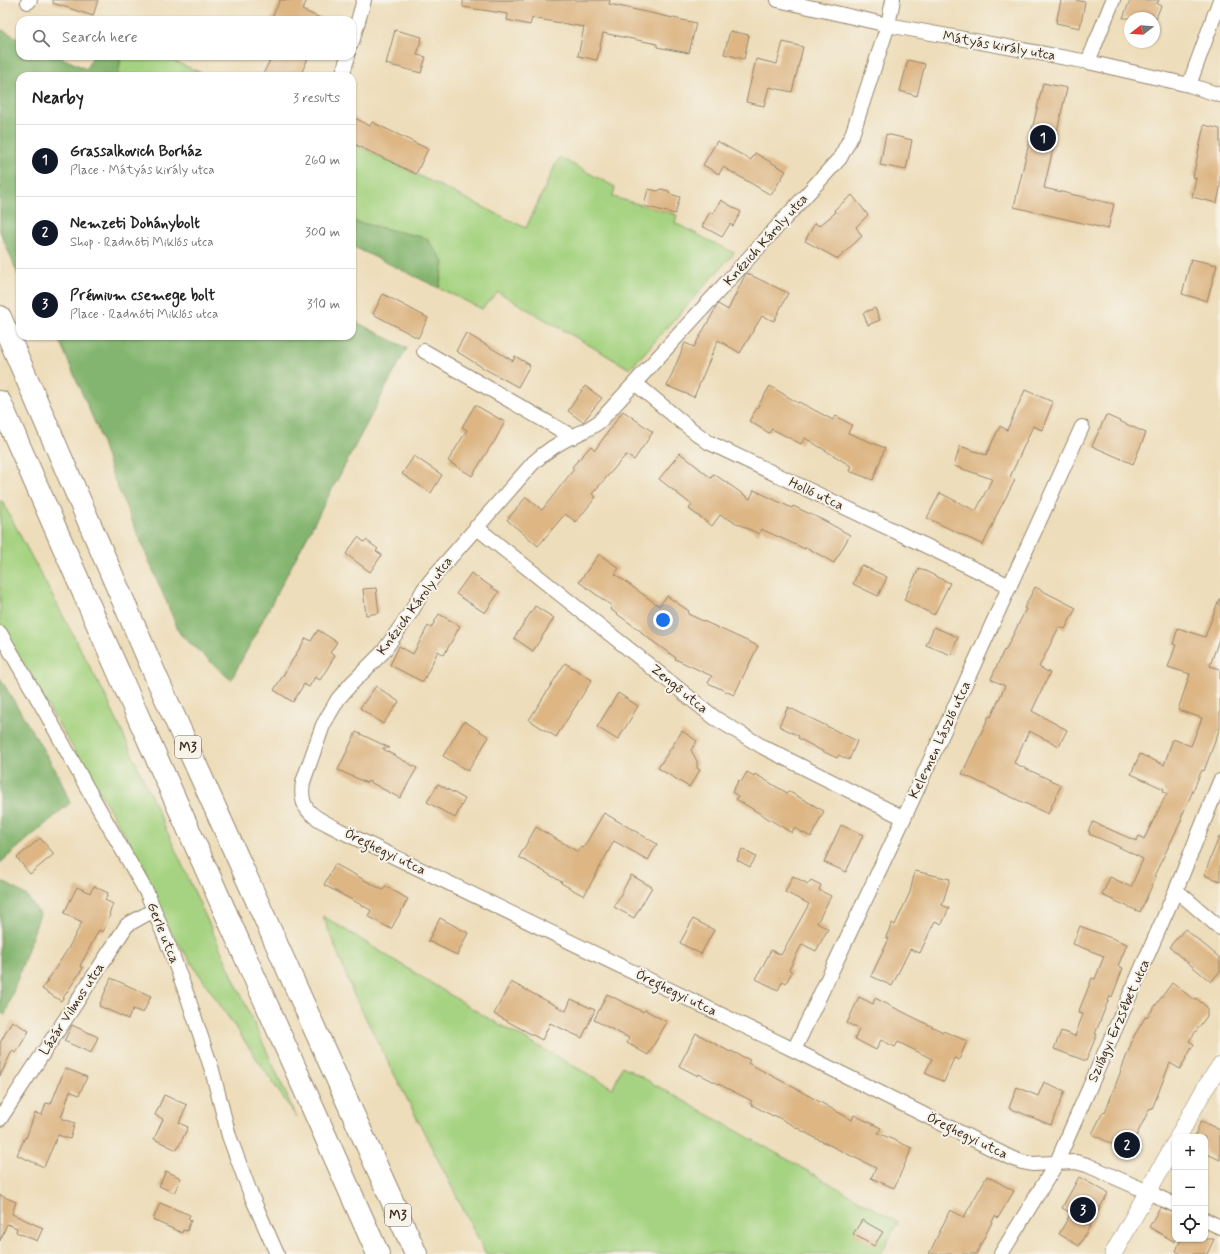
<!DOCTYPE html>
<meta charset="utf-8">
<style>
:root{--surface:#fff;--page:#f2f2f2;--text:#222;--muted:#767676;--line:#e0e0e0;--accent:#111827}
body{margin:0;font-family:Mynerve,sans-serif;background:var(--page);color:var(--text)}
.controls{position:absolute;right:12px;bottom:12px;display:grid;overflow:hidden;border-radius:8px;box-shadow:0 1px 3px #0004}
.controls button{width:36px;height:36px;display:grid;place-items:center;padding:0;border:0;border-bottom:1px solid var(--line);background:var(--surface);color:var(--text);font:20px sans-serif}
.compass{position:absolute;left:1124px;top:12px;width:36px;height:36px;border-radius:50%;background:var(--surface);box-shadow:0 1px 3px #0004;rotate:253deg}
.you{position:absolute;left:663px;top:620px;width:14px;height:14px;margin:-10px;border:3px solid #fff;border-radius:50%;background:#1a73e8;box-shadow:0 0 0 6px #1a73e833}
.badge{display:grid;place-items:center;width:26px;height:26px;border-radius:50%;background:var(--accent);color:#fff;font-size:13px;font-weight:700}
.pin{position:absolute;translate:-50% -50%;border:2px solid #fff;box-shadow:0 1px 4px #0006}
.list{margin:0;padding:0;list-style:none}
h2{display:flex;justify-content:space-between;align-items:center;height:52px;margin:0;padding:0 16px;font-size:17px}
h2 small{font-size:13px;font-weight:400;color:var(--muted)}
.list li{display:grid;grid-template-columns:26px 1fr auto;gap:12px;align-items:center;box-sizing:border-box;height:72px;padding:0 16px;border-top:1px solid var(--line)}
.list b{display:block;font-size:15px;white-space:nowrap}
.list p{margin:0;font-size:13px;white-space:nowrap;color:var(--muted)}
.list em{font-size:13px;font-style:normal;color:var(--muted)}
.icon{flex:none;width:22px;height:22px;fill:none;stroke:currentColor;stroke-width:2;stroke-linecap:round;stroke-linejoin:round}
.map{position:relative;flex:none;width:1220px;height:1254px;overflow:hidden}
.search{position:absolute;background:var(--surface);box-shadow:0 1px 3px #0004;left:16px;top:16px;width:340px;height:44px;display:flex;align-items:center;gap:10px;box-sizing:border-box;padding:0 14px;border-radius:12px;color:var(--muted);font-size:15px}
.panel{position:absolute;background:var(--surface);box-shadow:0 1px 3px #0004;left:16px;top:72px;width:340px;height:268px;border-radius:12px}
.map>svg:first-child{display:block}
</style>
<div class="map">
<svg width="1220" height="1254" viewBox="0 0 1220 1254">
<rect width="100%" height="100%" fill="#f7f3e8"/>
<filter id="ink" filterUnits="userSpaceOnUse"><feTurbulence type="fractalNoise" baseFrequency=".025" numOctaves="2"/><feDisplacementMap in="SourceGraphic" scale="8" xChannelSelector="R" yChannelSelector="G"/><feConvolveMatrix kernelMatrix="1 2 1 2 8 2 1 2 1" color-interpolation-filters="sRGB"/></filter>
<filter id="wash" filterUnits="userSpaceOnUse"><feTurbulence type="fractalNoise" baseFrequency=".012" numOctaves="4" result="noise"/><feDisplacementMap in="SourceGraphic" scale="16" xChannelSelector="R" yChannelSelector="G"/><feGaussianBlur stdDeviation="0.9" result="paint"/><feColorMatrix in="noise" values="0 0 0 0 0 0 0 0 0 0 0 0 0 0 0 0 0 1.4 0 .05"/><feComposite in="paint" operator="in"/></filter>
<g filter="url(#wash)">
<rect width="100%" height="100%" fill="#edddba"/>
<path fill="#a6d381" stroke="#707e50" d="M121 56H163L208 76H118Z
M352 143 526 228 559 157 615 187 613 197 677 215 675 223 734 253 630 369 498 292 482 309 439 288 444 262 426 238 352 221Z
M0 501H2L107 699 297 1118 165 924 144 867 0 626Z
M323 916 486 1017 613 1088 622 1066 898 1222 881 1254H486L354 995Z"/>
<path fill="#84b56f" stroke="#607046" d="M2 30 20 39V56H58L86 69 93 56H121L118 76H20V279L0 231V32Z
M352 221 426 238 444 262 439 288 352 246Z
M352 320 407 348 231 680 180 634 112 474 98 430 60 342 53 336H352Z
M0 678 59 776 70 803 0 863Z
M0 880 26 895 40 914 5 1015 0 1012Z"/>
<g id="blocks">
<path fill="#ddb684" d="M53 0H98L93 16 53 3Z
M280 0H307L302 10 325 20H271Z
M463 0H610L609 4 696 23 689 53 657 47V44L603 33 597 60 578 56 584 27 532 18 530 25 507 20 508 14 463 7Z
M1061 0H1076L1085 2 1080 28 1056 23Z
M1130 0H1159L1157 4 1161 6 1156 18H1123Z
M395 30 422 37 417 55 426 57 421 73 386 64Z
M730 31 749 35 744 59 724 54Z
M783 42 803 47 792 92 769 87 764 106 746 102 756 59 777 64Z
M272 56H309L300 76H262Z
M908 60 925 64 917 96 900 91Z
M1043 83 1067 88 1044 188 1114 204 1108 229 1014 207Z
M355 118 370 126 372 122 428 149 416 174 352 143V125Z
M1204 125 1220 129V188L1217 203 1192 197 1196 178 1193 177Z
M886 134 912 140 906 170 880 165Z
M717 141 751 160 755 153 786 171 771 195 723 167 719 174 703 165Z
M648 189 658 191 661 189 669 191 670 194 680 197 675 214 644 206Z
M852 195 868 215 856 227 862 236 838 259 805 241 815 223 819 226 835 213 834 210Z
M721 200 741 212 733 226 730 224 722 237 702 226 710 212 713 214Z
M1191 259 1217 265 1207 301 1182 294Z
M746 273 788 293 774 321 762 316 740 353 718 340 694 397 667 386 685 343 694 347 718 304 728 310Z
M383 294 428 318 418 338 373 314Z
M875 308 880 320 868 325 863 313Z
M466 333 513 361 515 356 530 365 518 387 485 369 456 351Z
M585 386 602 398 583 422 568 411Z
M770 386 798 403 799 402 833 420 836 416 852 425 848 433 885 448 873 480 849 471 851 466 805 438 801 444 772 429 769 433 749 421Z
M1025 390 1053 402 1042 430 1033 426 1010 477 1015 480 994 520H995L983 545 927 518 940 493 976 511 992 479 954 466 960 446 986 455 1000 426 1007 430Z
M475 405 505 422 493 444H492L472 476 448 461 467 430 462 427Z
M623 411 653 432 634 460 626 455 592 494 596 497 576 522 565 514 538 546 507 520 526 497 542 510 574 469 572 467 591 446 595 450Z
M1106 415 1146 433 1133 464 1092 446Z
M680 453 711 478 714 474 750 499 754 490 792 508 793 506 823 520 850 535 834 563 806 547 805 549 761 529 759 534 720 515 712 526 689 509 692 505 659 479Z
M414 456 442 475 431 493 402 474Z
M358 537 364 542 366 540 378 549 376 551 382 555 370 572 346 554Z
M599 554 619 568 615 574 659 606 667 596 689 611 688 614 758 646 734 695 708 683 712 676 675 659 676 658 641 633 642 632 610 609 612 606 579 582Z
M861 565 887 577 878 596 853 584Z
M919 568 950 583 934 615 904 600Z
M471 573 499 592 485 613 456 594Z
M1035 587 1076 608 1065 629 1059 627 1039 667 1050 673 1032 711 1067 730 1059 746 1029 731 1014 763 1061 785 1048 814 962 774 989 716 991 717 1005 686 991 679 1004 650 1005 651 1026 609 1024 608Z
M376 588 379 613 366 615 363 589Z
M1219 599H1220V636L1210 666 1220 669V728L1204 771 1202 770 1181 818 1182 819 1154 876 1156 877 1140 912 1102 895 1110 877 1131 887 1143 859 1113 844 1089 834 1090 832 1088 831 1093 822 1136 841 1139 836 1144 839 1167 793 1163 791 1164 789 1131 774 1140 754 1164 765 1173 739 1191 746 1202 718 1178 710 1190 674 1168 667 1176 645 1173 644 1178 628 1205 637Z
M535 606 554 618 533 651 514 638Z
M439 614 460 626 444 655 438 651 423 682 390 665 399 646 413 654 428 626 431 628Z
M934 627 958 637 951 655 926 645Z
M318 630 337 642 330 653 335 656 320 680 315 677 309 687 304 684 293 702 274 690 306 638 311 641Z
M565 663 592 680 556 737 529 720Z
M376 686 399 702 383 724 360 708Z
M618 693 638 706 618 740 597 727Z
M788 707 857 741 849 760 839 755 837 758 822 751 798 738 799 736 779 726Z
M464 721 489 737 468 771 443 756Z
M682 731 697 741 691 750 697 761V768L700 770 689 787 658 768Z
M356 732 390 748H383V749L417 768 400 798 368 781 367 783 338 770Z
M747 772 754 776 755 774 787 793 788 791 824 811 811 837 794 828 792 833 736 799 738 796 732 792 739 780 741 782Z
M438 784 465 799 455 818 427 802Z
M604 813 657 844 648 860 614 841 584 896 561 883 562 882 519 857 536 827 578 852 581 847 583 848Z
M841 825 863 835 846 872 824 862Z
M1219 837H1220V881L1204 875Z
M40 838 54 854 30 874 17 858Z
M742 849 756 857 750 867 737 860Z
M335 864 383 890 385 886 408 899 391 929 368 916 371 910 324 885Z
M915 871 950 879 942 905 949 908 942 924 935 921 920 953 910 949 892 986 871 976 889 939 886 937 892 923 895 925 910 892Z
M631 875 652 887 634 918 614 907Z
M793 876 808 884 811 880 821 885 819 890 831 896 817 923 828 929 816 951 802 944 789 970 792 972 786 983 783 981 778 990 756 979 771 950 781 955 809 904 785 892Z
M94 886 108 893 105 900 113 904 109 914 110 915 103 932 99 930 80 966 83 968 61 1001 42 989 68 949 82 922 64 913 77 887 90 893Z
M440 918 468 933 457 955 428 941Z
M693 919 714 930 701 954 680 943Z
M1080 926 1127 944 1118 966 1123 968 1112 997 1110 996 1095 1034H1097L1086 1061 1054 1049 1061 1031 1075 1036 1083 1014 1078 1013 1092 978 1095 979 1104 956 1073 944Z
M1185 929 1220 958V971L1211 982 1169 947Z
M111 978 151 996 143 1013 133 1009 128 1019 99 1006Z
M511 982 566 1011 571 999 595 1010 582 1038 550 1023 542 1040 494 1014Z
M1172 983 1195 1000 1196 998 1207 1007V1016L1189 1041 1194 1044 1180 1069 1170 1063 1152 1109 1150 1108 1128 1152 1092 1134 1103 1112 1105 1113 1134 1036 1146 1016 1147 1017Z
M607 994 643 1012 645 1010 667 1022 648 1055 627 1043 629 1038 594 1020Z
M859 997 873 1004 875 998 943 1032V1031L967 1041 959 1060 954 1058 944 1082 925 1073 932 1059 898 1042 895 1047 881 1040 876 1050 855 1039 859 1029 847 1023Z
M12 1021 29 1031 16 1053 12 1051 0 1076V1043Z
M72 1025 98 1037 91 1053 64 1041Z
M696 1033 730 1052 731 1051 750 1060 748 1063 804 1093 852 1120 854 1115 881 1128 878 1133 912 1148 894 1188 871 1178 876 1168 817 1139 774 1115 773 1116 750 1104 752 1101 699 1074 698 1076 679 1066Z
M65 1068 87 1077 79 1095 70 1091 61 1118 75 1123 70 1139 58 1135 44 1167 17 1155 25 1137 26 1138 35 1113 42 1115 46 1103 51 1104Z
M1044 1082 1065 1091 1051 1125 1009 1108 1017 1087 1038 1096Z
M164 1095 187 1105 179 1123 188 1127 177 1150 154 1139 163 1119 155 1115Z
M1201 1121 1220 1130V1160L1205 1153V1137H1194Z
M166 1171 181 1178 174 1193 159 1186Z
M987 1176 1014 1191 998 1218 995 1216 976 1254H929L950 1210 964 1217Z
M1079 1177 1108 1193 1079 1246 1059 1234 1071 1213 1062 1208Z
M0 1195 16 1202 12 1214 43 1228 37 1241 16 1232 17 1228 7 1224 0 1241Z
M160 1203 190 1215 188 1219 191 1220 187 1231 183 1230 182 1233 153 1220Z
M1160 1207 1175 1213V1242L1149 1227Z
M862 1220 883 1232 874 1246 853 1234Z
M1181 1239H1214L1207 1254H1182L1176 1251Z"/>
</g>
</g>
<g filter="url(#ink)">
<use href="#blocks" fill-opacity="0" stroke="#94846c" stroke-width="1"/>
<g fill="none" stroke-linecap="round" stroke-linejoin="round">
<defs>
<path id="minor" d="M778 0 888 25 1088 62 1189 85 1220 95
M893 0 888 25 852 135 840 158 600 421C590 429 584 431 573 436 558 443 545 452 533 463L435 575 424 589 411 612 383 652 351 684 338 699 323 725 303 782C298 813 315 817 339 830L794 1050 1011 1158 1022 1162 1032 1164 1076 1162 1087 1165 1148 1192 1175 1205
M28 2 30 0
M352 42 364 0
M1088 62 1113 0
M342 76 348 56
M1189 85 1220 0
M424 351 573 437
M635 383 683 423 708 442 1010 586
M476 527 715 718 763 747 904 818
M0 633 46 713 85 784 147 893 171 952 188 998 212 1070 229 1136 251 1195 277 1254
M1176 890 1220 928
M794 1050 904 818 1082 427
M0 1119 127 925 154 910
M1205 1220 1220 1227
M1001 1254 1056 1164 1176 890 1220 781"/>
<path id="tertiary" d="M1178 1137 1204 1090 1220 1066
M1113 1254 1175 1143"/>
<path id="motorway" d="M0 317 158 681 416 1254
M0 402 132 703 378 1254"/>
</defs>
<use href="#minor" stroke="#94846c" stroke-width="16"/>
<use href="#tertiary" stroke="#94846c" stroke-width="18"/>
<use href="#motorway" stroke="#94846c" stroke-width="24"/>
<use href="#minor" stroke="#fff" stroke-width="14"/>
<use href="#tertiary" stroke="#fff" stroke-width="17"/>
<use href="#motorway" stroke="#fff" stroke-width="22"/>
</g>
</g>
<g text-anchor="middle" dominant-baseline="central" stroke-width="4" stroke-linejoin="round" paint-order="stroke">
<g fill="#f7f3e8" stroke="#73665b" stroke-width="1">
<rect x="175" y="736" width="26" height="22" rx="3"/>
<rect x="385" y="1204" width="26" height="22" rx="3"/>
</g>
<g font-size="13" font-weight="bold" fill="#3b2a1e">
<text x="188" y="747">M3</text>
<text x="398" y="1215">M3</text>
</g>
<g font-size="14" fill="#3b2a1e" stroke="#f7f3e8">
<text transform="translate(999 46) rotate(10)">Mátyás király utca</text>
<text transform="translate(766 240) rotate(-48)">Knézich Károly utca</text>
<text transform="translate(816 494) rotate(25)">Holló utca</text>
<text transform="translate(415 606) rotate(-54)">Knézich Károly utca</text>
<text transform="translate(679 689) rotate(39)">Zengő utca</text>
<text transform="translate(940 740) rotate(-65)">Kelemen László utca</text>
<text transform="translate(385 852) rotate(26)">Öreghegyi utca</text>
<text transform="translate(163 933) rotate(68)">Gerle utca</text>
<text transform="translate(676 993) rotate(26)">Öreghegyi utca</text>
<text transform="translate(72 1009) rotate(-57)">Lázár Vilmos utca</text>
<text transform="translate(1119 1021) rotate(-66)">Szilágyi Erzsébet utca</text>
<text transform="translate(967 1136) rotate(26)">Öreghegyi utca</text>
</g>
</g>
</svg>
<div class="controls">
<button>+</button>
<button>−</button>
<button><svg class="icon" aria-label="locate" viewBox="0 0 24 24"><circle cx="12" cy="12" r="6"/><path d="M12 2v4M12 18v4M2 12h4M18 12h4"/></svg></button>
</div>
<svg class="compass" viewBox="-18 -18 36 36"><path d="M0-13l5 13h-10z" fill="#e53935"/><path d="M0 13l5-13h-10z" fill="#767676"/></svg>
<div class="you"></div>
<div class="pin badge" style="left:1043px;top:138px">1</div>
<div class="pin badge" style="left:1127px;top:1145px">2</div>
<div class="pin badge" style="left:1083px;top:1210px">3</div>
<div class="search"><svg class="icon" aria-label="search" viewBox="0 0 24 24"><circle cx="10" cy="10" r="6"/><path d="M15 15l6 6"/></svg>Search here</div>
<section class="panel">
<h2>Nearby<small>3 results</small></h2>
<ul class="list">
<li><span class="badge">1</span><div><b>Grassalkovich Borház</b><p>Place · Mátyás király utca</p></div><em>260 m</em></li>
<li><span class="badge">2</span><div><b>Nemzeti Dohánybolt</b><p>Shop · Radnóti Miklós utca</p></div><em>300 m</em></li>
<li><span class="badge">3</span><div><b>Prémium csemege bolt</b><p>Place · Radnóti Miklós utca</p></div><em>310 m</em></li>
</ul>
</section>
</div>
